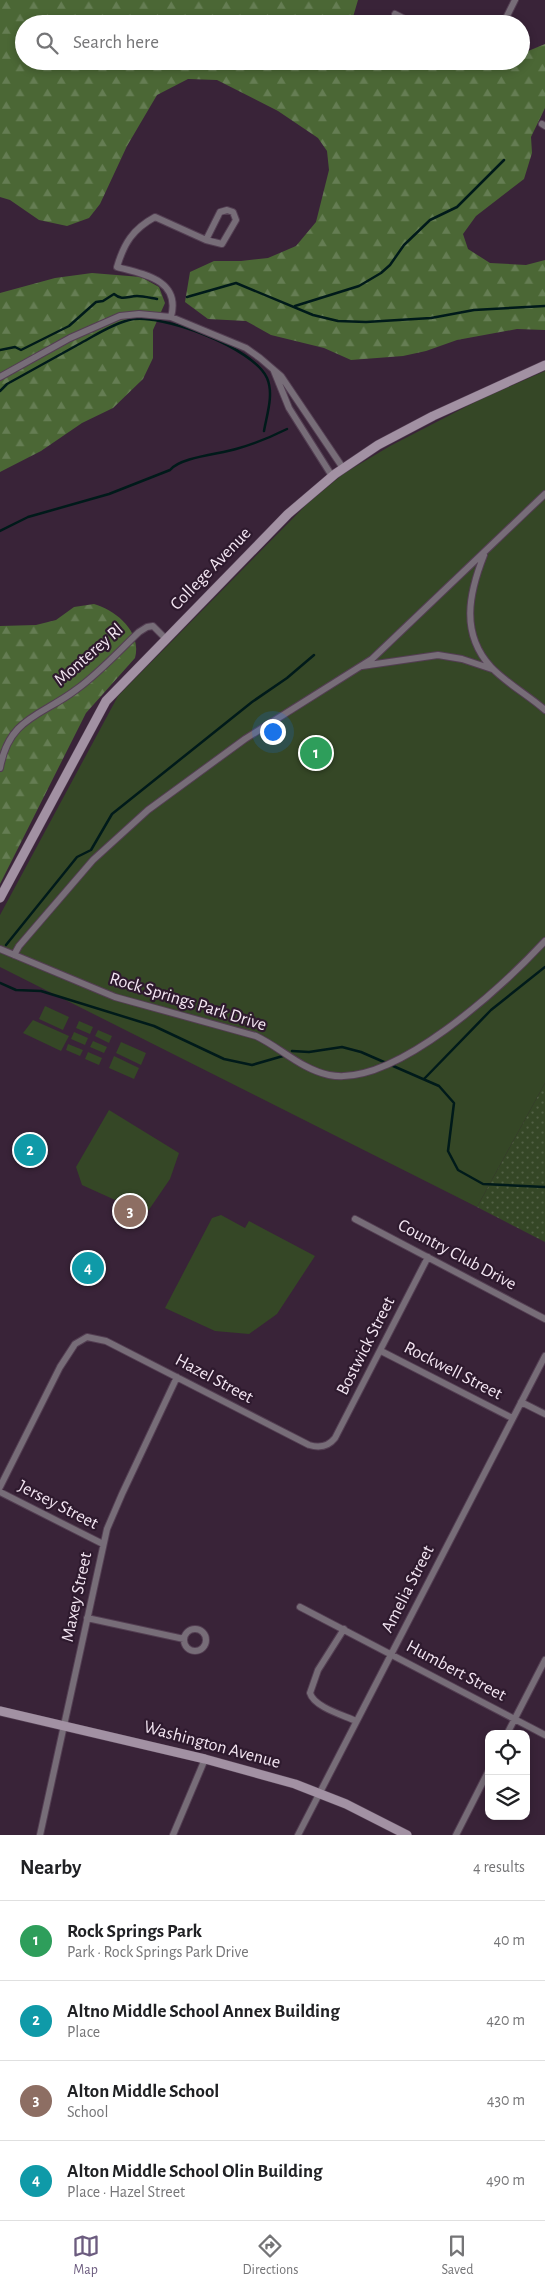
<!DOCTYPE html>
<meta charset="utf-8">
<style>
:root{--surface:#fff;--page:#f2f2f2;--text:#202124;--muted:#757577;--line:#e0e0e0;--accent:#6c5c7f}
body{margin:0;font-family:"Alegreya Sans",sans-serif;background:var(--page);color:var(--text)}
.controls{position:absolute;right:15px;bottom:15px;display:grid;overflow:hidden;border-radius:10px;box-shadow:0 2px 8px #0003}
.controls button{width:45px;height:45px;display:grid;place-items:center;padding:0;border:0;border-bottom:1px solid var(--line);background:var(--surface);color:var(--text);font:25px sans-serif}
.you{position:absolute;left:272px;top:731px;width:18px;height:18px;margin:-12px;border:4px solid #fff;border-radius:50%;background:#1a73e8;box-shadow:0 0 0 8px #1a73e833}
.badge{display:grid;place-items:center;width:32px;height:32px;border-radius:50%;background:var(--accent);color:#fff;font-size:16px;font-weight:700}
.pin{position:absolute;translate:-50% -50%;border:2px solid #fff;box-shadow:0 1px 5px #0006}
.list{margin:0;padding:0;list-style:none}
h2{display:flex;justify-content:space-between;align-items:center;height:65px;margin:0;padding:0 20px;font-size:21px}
h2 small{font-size:16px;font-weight:400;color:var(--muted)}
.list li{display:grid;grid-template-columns:32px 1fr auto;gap:15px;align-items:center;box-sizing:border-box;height:80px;padding:0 20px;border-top:1px solid var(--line)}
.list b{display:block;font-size:19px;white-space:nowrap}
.list p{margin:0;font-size:16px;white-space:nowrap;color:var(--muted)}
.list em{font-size:16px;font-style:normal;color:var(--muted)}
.icon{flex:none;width:28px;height:28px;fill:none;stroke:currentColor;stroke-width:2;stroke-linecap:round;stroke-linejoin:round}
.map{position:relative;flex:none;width:545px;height:1835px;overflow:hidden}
.search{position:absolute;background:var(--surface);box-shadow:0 2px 8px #0003;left:15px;right:15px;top:15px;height:55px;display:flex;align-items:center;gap:12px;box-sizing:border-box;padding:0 18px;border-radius:28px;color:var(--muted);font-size:19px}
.sheet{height:385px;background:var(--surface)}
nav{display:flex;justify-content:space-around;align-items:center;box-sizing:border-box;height:70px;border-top:1px solid var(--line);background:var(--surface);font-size:14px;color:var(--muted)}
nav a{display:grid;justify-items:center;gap:2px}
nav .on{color:var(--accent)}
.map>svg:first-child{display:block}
</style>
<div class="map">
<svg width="545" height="1835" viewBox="0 0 545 1835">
<defs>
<pattern id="grass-dots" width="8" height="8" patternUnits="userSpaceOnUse" patternTransform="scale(1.25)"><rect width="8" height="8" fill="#354726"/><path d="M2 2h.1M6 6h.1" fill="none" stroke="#536146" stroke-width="1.8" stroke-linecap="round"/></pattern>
<pattern id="forest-firs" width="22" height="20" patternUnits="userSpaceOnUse" patternTransform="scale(1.25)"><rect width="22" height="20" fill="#4b6735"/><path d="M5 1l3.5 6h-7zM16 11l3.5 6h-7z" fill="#657d53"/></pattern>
</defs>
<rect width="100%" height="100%" fill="#392338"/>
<path fill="url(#grass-dots)" d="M545 1083V1242L477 1207Z"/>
<path fill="url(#forest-firs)" d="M0 0H358L353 17 354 24H24V61H474C483 64 496 70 506 66 512 63 514 61 521 61V54L545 44V108L531 137 532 153 524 179 476 216 463 234 468 249 490 263 526 265 545 260V330L517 329 457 340 426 351 403 356 351 360 324 348 271 335 246 321 208 319 185 302 190 272 214 261H241L268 258 296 246 316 222 329 170 327 151 318 138 278 111 217 80 188 79 157 95 127 146 100 204 89 218 67 226 39 220 10 200 0 197Z
M92 273 141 277 159 287 165 303 153 330V358L143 379 113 408 82 423 41 451 0 472V293L55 278Z
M94 604C117 611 142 632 135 658L86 713 0 884V626L36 625 56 620 74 607Z"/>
<path fill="#354726" d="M545 371V1083L477 1207 0 967V915L118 696 307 504 343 474 390 446 481 399Z
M45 1006 69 1017 63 1030 39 1019Z
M33 1020 69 1036 61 1051 23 1033Z
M79 1021 93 1027 90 1034 76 1028Z
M98 1030 112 1036 109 1043 95 1036Z
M74 1032 88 1038 85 1045 71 1039Z
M93 1041 107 1047 104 1053 90 1047Z
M121 1042 146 1053 141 1065 116 1053Z
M68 1044 83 1050 80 1056 66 1050Z
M88 1052 102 1058 99 1065 85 1059Z
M114 1056 139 1068 134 1079 109 1068Z
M109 1110 179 1153 170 1179 146 1214 82 1185 76 1167Z
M221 1215 245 1228 249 1221 315 1256 277 1314 249 1334 215 1331 165 1308 212 1218Z"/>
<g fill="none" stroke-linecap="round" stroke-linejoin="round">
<path stroke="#001a1a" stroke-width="2.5" d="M187 297 236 283 313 315 338 321 366 322 431 318 474 310 545 306
M295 306 359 286 381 273 390 265 404 245 430 220 457 207 504 160
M0 350 15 347 21 350 69 326 96 302 103 301 114 294C122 301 128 296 137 296 143 296 151 298 157 299
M0 391 7 384C32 370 56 357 81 343 96 335 112 324 129 320 160 312 254 348 267 378 274 394 267 414 264 431
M0 531 28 517 109 494 170 470C180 457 220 454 236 449 254 444 271 437 287 429
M6 945 77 857 91 850 112 814 252 702 287 678 314 655
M0 983 16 990 41 991 154 1026 224 1059 252 1065 283 1056
M292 1051 309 1052 342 1047 361 1052 439 1086 454 1103 448 1151 458 1170 483 1184 545 1187
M424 1079 491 1010 545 967"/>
<defs>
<path id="minor" d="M395 14 415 24
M503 24 515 0
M542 124 545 126
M171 317C181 280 144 274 117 267 124 243 133 229 155 217L206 240 222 244 236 220 233 212 227 210 220 212 206 240
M274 371 289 408 332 476
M0 377 70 338 120 316 139 314 171 317 246 348 260 358 281 376 343 468
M484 555C469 593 460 633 491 667 506 683 528 695 545 710
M362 666 438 655 462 659 492 669
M0 768C9 717 42 716 77 689 99 673 119 651 139 632L147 627 153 626 166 639
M0 949 115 997 256 1036C281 1048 301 1069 329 1075 394 1088 503 986 545 941
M14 955 19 946 93 860 148 810 245 739 372 659 545 494
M355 1219 545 1319
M381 1351 512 1418
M521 1402 545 1414
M0 1487 60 1367 75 1344 87 1337 106 1341 309 1445C319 1448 328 1447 335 1438L428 1257
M0 1492 103 1544
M300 1607 545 1735
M87 1618 184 1639
M184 1640a11 11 0 1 1 22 0a11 11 0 1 1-22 0Z
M344 1629 318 1670 310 1693C314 1707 343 1715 356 1721
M507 1734 545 1660
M40 1835 107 1529 122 1494 177 1377
M173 1835 205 1759
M298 1835 545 1356
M456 1835 489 1770"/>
<path id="secondary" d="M0 898 106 701 288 514 335 474 378 445 433 416 545 365
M0 1711 205 1759 295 1784 346 1804 407 1835"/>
</defs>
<use href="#minor" stroke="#533e52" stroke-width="8"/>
<use href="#secondary" stroke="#533e52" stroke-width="10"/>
<use href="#minor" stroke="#776d78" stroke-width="6"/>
<use href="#secondary" stroke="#a291a3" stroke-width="9"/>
</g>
<g text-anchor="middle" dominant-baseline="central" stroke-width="4.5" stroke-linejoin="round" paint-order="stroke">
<g font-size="18" fill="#f3e5f2" stroke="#2e1a2e">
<text transform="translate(211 569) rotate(-46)">College Avenue</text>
<text transform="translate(89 655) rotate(-41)">Monterey Rl</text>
<text transform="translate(188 1002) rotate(17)">Rock Springs Park Drive</text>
<text transform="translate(457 1255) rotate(28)">Country Club Drive</text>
<text transform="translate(366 1346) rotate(-63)">Bostwick Street</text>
<text transform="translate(453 1371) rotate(27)">Rockwell Street</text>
<text transform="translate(214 1379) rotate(28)">Hazel Street</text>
<text transform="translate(58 1505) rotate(27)">Jersey Street</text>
<text transform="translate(408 1589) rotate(-63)">Amelia Street</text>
<text transform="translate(77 1597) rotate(-78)">Maxey Street</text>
<text transform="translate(456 1671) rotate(28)">Humbert Street</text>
<text transform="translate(212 1745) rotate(15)">Washington Avenue</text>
</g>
</g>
</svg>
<div class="controls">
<button><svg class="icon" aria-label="locate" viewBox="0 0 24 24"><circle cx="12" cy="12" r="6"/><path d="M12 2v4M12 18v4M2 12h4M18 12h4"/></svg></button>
<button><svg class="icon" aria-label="layers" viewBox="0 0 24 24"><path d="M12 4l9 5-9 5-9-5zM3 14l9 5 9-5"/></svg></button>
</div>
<div class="you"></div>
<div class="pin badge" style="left:316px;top:753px;background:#2e9e5b">1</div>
<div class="pin badge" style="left:30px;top:1150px;background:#0f9aa8">2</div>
<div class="pin badge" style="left:130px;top:1211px;background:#8d6e63">3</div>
<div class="pin badge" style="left:88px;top:1268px;background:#0f9aa8">4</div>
<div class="search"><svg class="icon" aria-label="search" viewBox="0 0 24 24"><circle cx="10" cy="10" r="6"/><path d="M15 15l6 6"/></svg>Search here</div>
</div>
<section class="sheet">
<h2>Nearby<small>4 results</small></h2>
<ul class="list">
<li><span class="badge" style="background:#2e9e5b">1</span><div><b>Rock Springs Park</b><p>Park · Rock Springs Park Drive</p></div><em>40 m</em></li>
<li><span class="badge" style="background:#0f9aa8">2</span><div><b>Altno Middle School Annex Building</b><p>Place</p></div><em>420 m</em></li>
<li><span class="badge" style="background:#8d6e63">3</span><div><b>Alton Middle School</b><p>School</p></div><em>430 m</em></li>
<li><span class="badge" style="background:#0f9aa8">4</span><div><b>Alton Middle School Olin Building</b><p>Place · Hazel Street</p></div><em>490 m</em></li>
</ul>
</section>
<nav>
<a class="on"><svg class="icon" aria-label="map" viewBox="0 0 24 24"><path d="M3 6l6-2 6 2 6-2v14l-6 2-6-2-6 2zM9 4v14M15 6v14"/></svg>Map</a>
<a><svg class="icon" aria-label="directions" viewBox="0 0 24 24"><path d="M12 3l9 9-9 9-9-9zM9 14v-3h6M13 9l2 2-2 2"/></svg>Directions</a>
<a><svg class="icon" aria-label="saved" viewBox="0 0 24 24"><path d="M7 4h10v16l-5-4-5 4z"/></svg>Saved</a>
</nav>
